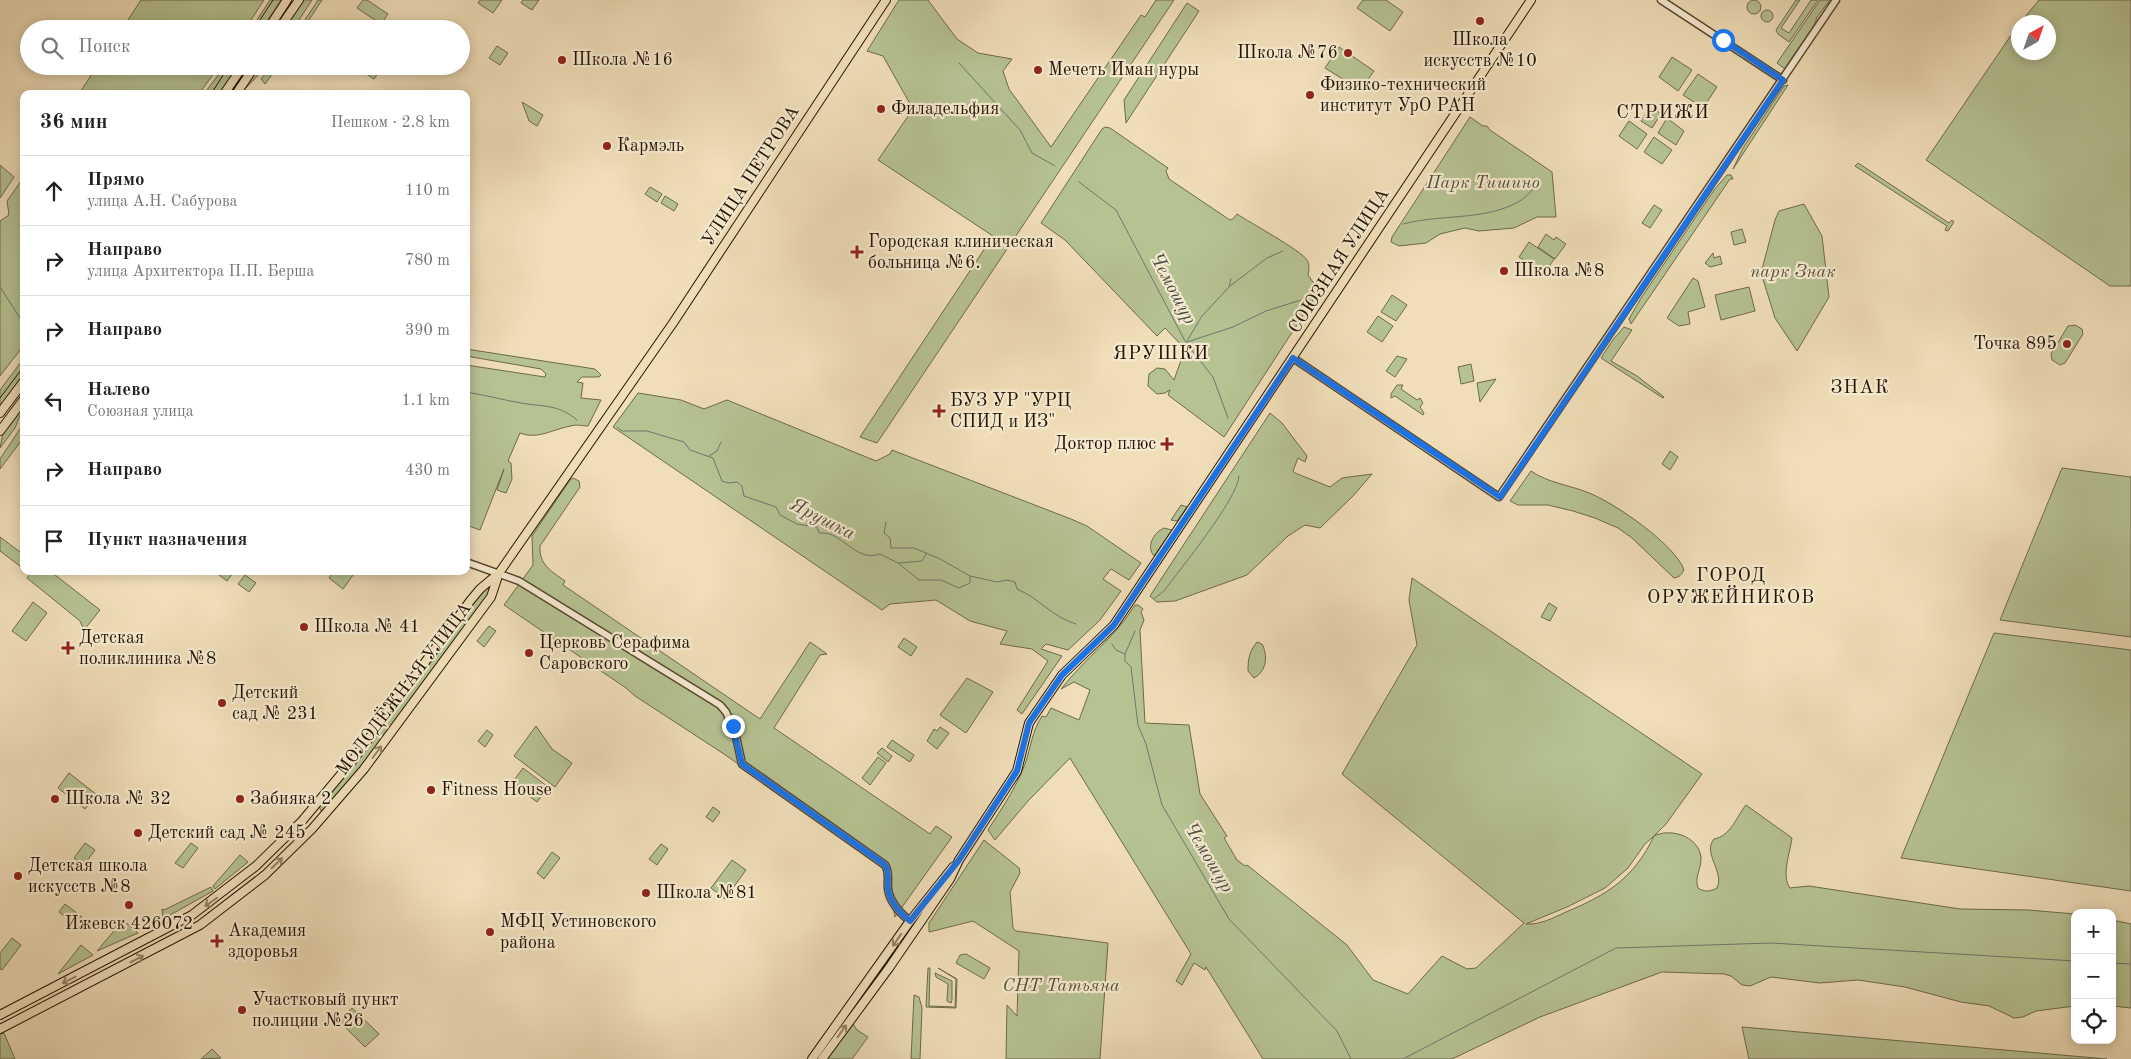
<!DOCTYPE html>
<html lang="ru">
<meta charset="utf-8">
<style>
:root{--surface:#fff;--page:#f2f2f2;--text:#222;--muted:#767676;--line:#e0e0e0}
body{margin:0;font-family:"Old Standard TT",serif;background:var(--page);color:var(--text)}
.controls{position:absolute;right:15px;bottom:15px;display:grid;overflow:hidden;border-radius:10px;box-shadow:0 2px 12px #0003}
.controls button{width:45px;height:45px;display:grid;place-items:center;padding:0;border:0;border-bottom:1px solid var(--line);background:var(--surface);color:var(--text);font:25px sans-serif}
.compass{position:absolute;left:2011px;top:15px;width:45px;height:45px;border-radius:50%;background:var(--surface);box-shadow:0 2px 12px #0003;rotate:40deg}
.stop{position:absolute;width:15px;height:15px;margin:-11px;border:4px solid #1a73e8;border-radius:50%;background:#fff}
.stop.end{background:#1a73e8;border-color:#fff;box-shadow:0 1px 5px #0008}
.list{margin:0;padding:0;list-style:none}
h2{display:flex;justify-content:space-between;align-items:center;height:65px;margin:0;padding:0 20px;font-size:21px}
h2 small{font-size:16px;font-weight:400;color:var(--muted)}
.list li{display:grid;grid-template-columns:32px 1fr auto;gap:15px;align-items:center;box-sizing:border-box;height:70px;padding:0 20px;border-top:1px solid var(--line)}
.list b{display:block;font-size:19px;white-space:nowrap}
.list p{margin:0;font-size:16px;white-space:nowrap;color:var(--muted)}
.list em{font-size:16px;font-style:normal;color:var(--muted)}
.icon{flex:none;width:28px;height:28px;fill:none;stroke:currentColor;stroke-width:2;stroke-linecap:round;stroke-linejoin:round}
.map{position:relative;flex:none;width:2131px;height:1059px;overflow:hidden}
.search{position:absolute;background:var(--surface);box-shadow:0 2px 12px #0003;left:20px;top:20px;width:450px;height:55px;display:flex;align-items:center;gap:12px;box-sizing:border-box;padding:0 18px;border-radius:28px;color:var(--muted);font-size:19px}
.panel{position:absolute;background:var(--surface);box-shadow:0 2px 12px #0003;left:20px;top:90px;width:450px;height:485px;border-radius:10px}
.map>svg:first-child{display:block}
</style>
<div class="map">
<svg width="2131" height="1059" viewBox="0 0 2131 1059">
<rect width="100%" height="100%" fill="#f0deb8"/>
<filter id="stains"><feTurbulence type="fractalNoise" baseFrequency=".004" numOctaves="4"/><feColorMatrix values="0 0 0 0 .2 0 0 0 0 .09 0 0 0 0 .02 0 0 0 .5 -.17"/></filter>
<radialGradient id="worn" r=".72"><stop offset=".6" stop-color="#630" stop-opacity="0"/><stop offset="1" stop-color="#630" stop-opacity=".3"/></radialGradient>
<path fill="#b6c292" stroke="#6d6a49" fill-rule="evenodd" d="M1747 7a7 7 0 1 1 14 0a7 7 0 1 1-14 0Z
M141 0H264L245 29H122Z
M270 0H281L262 29H251Z
M303 0H312L293 29H284Z
M318 0H322L303 29H299Z
M363 0H367L388 14 381 24 357 8Z
M480 0H502L493 13 478 3Z
M523 0H539L532 10 521 3Z
M899 0H928L957 39 978 53 1012 59 1003 71 1009 89 1051 147 1141 15 1145 17 1156 0H1174L877 443 860 437 993 236 878 160 913 109 883 56 867 51Z
M1363 0H1386L1403 12 1390 31 1357 8Z
M1796 0H1800L1781 28 1789 33 1811 0H1818L1789 42 1778 34 1776 30Z
M1820 0H1830L1817 17 1814 26 1785 69 1777 63Z
M2039 0H2131V286H2110L1926 160 2018 25V52H2048V22H2021Z
M1187 3 1199 11 1126 123 1124 100Z
M1761 16a6 6 0 1 1 12 0a6 6 0 1 1-12 0Z
M497 46 508 53 500 65 489 58Z
M1339 47 1374 71 1362 88H1357L1325 68Z
M1672 57 1692 70 1678 91 1659 77Z
M97 66H219L199 94H79Z
M225 66H238L219 94H204Z
M259 66H267L241 93Z
M272 66H278L265 84 261 79Z
M354 66H383L374 79Z
M1698 74 1717 87 1703 108 1683 95Z
M1788 85 1733 169 1743 148 1784 86Z
M522 102 543 115 537 126 529 121Z
M1654 109 1661 114 1652 128 1641 121 1647 112 1650 114Z
M1470 117 1483 126H1487L1490 130 1552 172 1556 217H1537L1514 228 1479 231 1465 228 1440 234 1426 243 1399 246 1391 242 1392 237Z
M1667 118 1684 131 1676 145 1658 133Z
M1629 121 1647 134 1637 149 1619 136Z
M1105 127 1110 128 1168 168 1166 171 1169 179 1230 220 1233 219 1237 214C1249 222 1302 251 1307 260 1310 265 1309 269 1308 275L1319 291 1224 437 1168 395 1170 390 1165 393 1157 394 1148 386 1149 374 1157 368 1165 369 1174 380 1185 349 1165 328 1157 336 1065 240 1041 223 1102 129Z
M1654 137 1672 150 1662 164 1644 152Z
M1858 163 1949 223 1952 220 1954 222 1948 231 1945 230 1947 226 1855 166Z
M0 165 14 177 0 198Z
M1727 175H1731L1733 179H1730L1631 324 1629 319 1641 298 1714 190Z
M24 177V345L0 376V221L9 215 7 201Z
M650 187 662 194 657 202 645 194Z
M665 196 678 204 674 211 661 203Z
M1804 204 1822 236 1829 297 1797 351 1775 318 1761 273 1775 220 1779 211Z
M1654 205 1662 210 1650 228 1642 223Z
M1742 229 1746 242 1734 245 1731 232Z
M1546 234 1554 240 1556 237 1566 244 1555 259 1538 247Z
M1529 242 1554 259 1544 274 1519 257Z
M1713 253 1714 258 1720 256 1722 264 1710 267 1705 263Z
M1693 278 1698 281 1705 307 1688 312 1690 324 1679 326 1667 318Z
M1749 287 1755 311 1721 320 1715 295Z
M1392 295 1407 305 1396 321 1381 312Z
M1378 316 1393 326 1382 342 1367 332Z
M2075 325 2082 329 2083 334 2065 363 2060 365 2052 360 2051 354 2068 326Z
M1624 327 1632 330 1611 361 1637 376 1664 397 1663 398 1601 358 1612 341Z
M466 349 595 369 601 375 599 377H582L577 382 583 383 581 398 601 400 588 426C583 426 576 424 571 426 553 429 538 440 520 433L508 461 511 463 512 479 506 493 497 490 504 469 480 530 466 525V365L545 377 546 374 541 369 466 356Z
M1397 356 1407 359 1395 377 1386 371Z
M24 358V374L0 406V390Z
M1471 364 1474 381 1461 384 1458 367Z
M1496 379 1480 402 1477 383Z
M1397 385H1403L1401 389 1417 400 1420 398 1423 403 1420 407 1424 413 1423 415 1395 396 1391 398V394Z
M638 393 681 400 704 409 727 400 876 461 890 454 892 450 1071 519 1087 526 1141 563 1129 580 1111 569 1103 579 1121 591 1100 620 1068 650 1046 644 1041 649 1062 656 1022 714 1017 710 1048 661 1032 649 1000 644 1007 631 970 621 936 600 890 604 882 610 613 427Z
M24 405 15 428 0 448 3 433Z
M1270 413 1282 423 1307 456 1305 462 1298 458 1293 471 1295 473 1330 487 1342 478 1372 474 1353 496 1320 528 1305 525 1288 536 1247 575 1175 601 1157 602 1150 596Z
M24 423V437L0 469V459Z
M1670 451 1678 457 1670 470 1662 464Z
M2062 468 2131 477V637L2000 620Z
M1531 471C1548 483 1570 485 1589 493 1613 502 1676 545 1684 570 1681 575 1680 577 1674 578L1632 538 1618 528 1595 518 1573 511 1548 505H1518L1510 501Z
M573 478 579 481 580 487 540 546C539 565 551 571 565 581L563 585 760 719 810 642 827 654 820 655 774 728 930 834 936 826 952 837 895 917 885 867 724 754 635 696 626 688 504 605 533 565 532 536 570 480Z
M1181 505 1187 507 1177 521 1171 520Z
M1164 528 1172 530 1154 556C1146 547 1153 533 1164 528Z
M0 537 24 555V569L0 551Z
M32 571H50L100 610 84 630 80 621 27 578Z
M214 571H233L234 572 227 581Z
M334 571H356L343 589 329 578Z
M245 575 256 583 249 592 238 584Z
M1412 578 1702 774 1666 824 1654 836C1669 828 1698 835 1701 857 1702 868 1694 877 1698 888 1704 892 1710 892 1717 888 1725 872 1702 853 1714 839 1731 836 1736 817 1746 805L1792 838C1790 853 1781 876 1790 888L1809 886 1960 909 2028 910 2075 914V1006L2036 1011 2023 1017 2014 1018 1989 1006 1961 1002 1905 987 1858 980 1820 983 1771 977 1750 986 1742 985 1731 976 1724 974 1662 972 1540 1017 1452 1059H1263L1206 967 1205 970 1194 963 1182 985 1176 981 1191 954 1070 758 1028 801 995 840 988 830C1002 808 1016 788 1025 764 1031 747 1032 731 1042 716L1046 717 1051 708 1079 720 1090 690 1074 682 1061 689C1084 659 1115 638 1135 605H1138L1143 609 1141 612 1144 620 1140 630 1145 723 1189 725 1200 794 1227 836 1224 838 1237 860 1245 866 1247 865 1347 945 1373 980 1408 994 1442 956 1467 969 1476 968 1524 923 1342 774 1417 645 1409 600ZM1654 836C1634 878 1607 895 1566 912 1553 918 1540 925 1526 924L1567 907 1605 888 1628 868 1645 844Z
M484 588 489 589 490 592 360 768 323 811H321L319 806 368 746Z
M33 602 47 613 26 641 12 631Z
M1549 603 1557 608 1550 621 1541 617Z
M489 626 496 631 484 647 477 641Z
M1994 633 2131 650V891L1901 858Z
M904 638 917 647 911 656 898 647Z
M1257 642 1262 644C1268 655 1267 671 1254 678L1248 671C1248 659 1249 652 1257 642Z
M967 678 993 692 966 733 940 715Z
M536 726 552 749 572 763 555 787 514 756Z
M940 727 949 733 937 749 927 741 934 729 937 731Z
M487 730 493 735 485 747 478 741Z
M892 740 914 755 910 762 887 747Z
M882 748 892 756 888 762 877 753Z
M878 757 886 763 870 785 862 778Z
M523 768 548 787 537 802 512 783Z
M69 773 97 795 85 809 58 788Z
M713 807 720 812 713 822 706 817Z
M984 840 1019 868 1020 873 1010 892 1013 928 1016 931 1108 943 1100 1059H1006L1007 1005 1017 1016 1019 951 973 921 929 932V923Z
M85 843 95 850 84 865 74 858Z
M191 843 198 848 183 868 175 863Z
M661 844 668 849 657 865 649 859Z
M552 852 560 858 544 879 537 873Z
M240 855 248 862 215 889 213 886Z
M732 860 746 870 725 899 711 888Z
M211 887 213 891 163 919 162 909 164 910Z
M65 904 82 917 76 925 59 912Z
M123 920 138 933 97 951Z
M2112 920 2131 924V1008L2112 1006Z
M12 938 21 945 2 970 0 969V953Z
M81 945 93 955 58 974Z
M966 954 990 968 984 979 956 963 960 955Z
M928 968H930L929 1006 955 1007 956 979 938 968 957 979 956 1008 926 1007Z
M935 973 952 981V1000L951 1003 947 1001 948 984 936 977Z
M914 995 919 997 922 1008 920 1059H911Z
M352 1008 379 1034 365 1047 339 1021Z
M853 1024 857 1030 868 1037 852 1059H827Z
M1742 1027 2107 1059H1749Z
M4 1033 15 1059H0V1034Z
M212 1049 221 1058 201 1059Z"/>
<g fill="none" stroke-linecap="round" stroke-linejoin="round">
<path stroke="#6c786e" stroke-width="1" d="M959 63 1020 130 1032 153 1055 166
M1079 182 1116 210 1186 343 1213 377 1228 418
M1403 224C1439 214 1484 221 1518 202 1527 197 1534 188 1541 181
M1230 286 1267 258 1283 251
M0 287 24 324
M1187 341 1202 316 1229 287 1231 279
M1187 342 1233 327 1266 311 1301 300
M466 392C485 395 503 400 521 403 544 407 558 404 577 420
M617 427 622 431H647L684 442 690 450 713 458 722 481 728 483 737 482 742 486 744 496 776 507 780 515 797 524 817 527 819 533C823 533 828 533 832 535 848 542 860 561 880 554L898 563 919 580H941L959 588 970 583V576L997 582 1007 580 1015 582 1017 589C1039 598 1052 617 1076 624
M709 456 717 451 721 442
M886 522 884 533 890 538 891 548H914L940 559 970 576
M899 563 922 561 926 554
M1155 598 1164 591C1180 569 1238 499 1239 476
M1135 631 1125 654V661L1131 667 1138 725 1146 744 1162 805 1229 919 1337 1031 1351 1059
M1112 644 1116 650 1125 654
M2112 963 2131 964
M1403 1059 1616 948 1771 943 2075 961"/>
<defs>
<path id="minor" d="M1661 0 1783 80
M1293 358 1499 497 1836 0
M466 562 519 581 720 705 726 712 735 732 742 764 885 865C890 873 887 880 888 889 890 903 900 913 910 921"/>
<path id="major" d="M268 29 287 0
M279 29 299 0
M224 94 243 66
M236 94 255 66
M0 413 24 381
M0 431 24 399
M0 1015 192 915 256 866 302 821 353 760 470 601 480 589 499 573 673 323 886 0
M0 1029 200 925 265 875 312 829 364 769 491 597 499 573
M812 1059 910 921 953 867
M822 1059 889 968 950 879 959 860 1017 771 1029 723 1062 675 1114 625 1531 0"/>
</defs>
<use href="#minor" stroke="#57462e" stroke-width="9"/>
<use href="#major" stroke="#241300" stroke-width="10"/>
<use href="#minor" stroke="#f5ead1" stroke-width="6"/>
<use href="#major" stroke="#f0deb8" stroke-width="8"/>
<path stroke="#241300" stroke-width="1" d="M254 29 273 0
M211 94 229 66
M0 398 24 366"/>
</g>
<defs><path id="oneway-shaft" d="M-6 0H5M1.5-3L5.5 0L1.5 3" fill="none" stroke-width="1.6" stroke-linecap="round" stroke-linejoin="round" transform="scale(1.25)"/></defs>
<g stroke="#948365">
<use href="#oneway-shaft" transform="translate(377 752) rotate(-53)"/>
<use href="#oneway-shaft" transform="translate(277 863) rotate(-44)"/>
<use href="#oneway-shaft" transform="translate(211 902) rotate(145)"/>
<use href="#oneway-shaft" transform="translate(897 940) rotate(125)"/>
<use href="#oneway-shaft" transform="translate(137 959) rotate(-27)"/>
<use href="#oneway-shaft" transform="translate(69 980) rotate(153)"/>
<use href="#oneway-shaft" transform="translate(842 1031) rotate(-54)"/>
</g>
<g fill="none" stroke-linecap="round" stroke-linejoin="round">
<path stroke="#1a73e8" stroke-width="6" d="M733 726 742 764 885 865C890 873 887 880 888 889 890 903 900 913 910 921L959 860 1017 771 1029 723 1062 675 1114 625 1293 358 1500 497 1783 80 1723 40"/>
</g>
<g fill="#8f2418" stroke="#f5ead1" stroke-width="2">
<circle cx="1480" cy="21" r="5"/>
<circle cx="1348" cy="53" r="5"/>
<circle cx="562" cy="60" r="5"/>
<circle cx="1038" cy="70" r="5"/>
<circle cx="1310" cy="95" r="5"/>
<circle cx="881" cy="109" r="5"/>
<circle cx="607" cy="146" r="5"/>
<path d="M854.5 244.5h5v5h5v5h-5v5h-5v-5h-5v-5h5z"/>
<circle cx="1504" cy="271" r="5"/>
<circle cx="2067" cy="344" r="5"/>
<path d="M936.5 403.5h5v5h5v5h-5v5h-5v-5h-5v-5h5z"/>
<path d="M1164.5 436.5h5v5h5v5h-5v5h-5v-5h-5v-5h5z"/>
<circle cx="304" cy="627" r="5"/>
<path d="M65.5 640.5h5v5h5v5h-5v5h-5v-5h-5v-5h5z"/>
<circle cx="529" cy="653" r="5"/>
<circle cx="222" cy="703" r="5"/>
<circle cx="431" cy="790" r="5"/>
<circle cx="55" cy="799" r="5"/>
<circle cx="240" cy="799" r="5"/>
<circle cx="138" cy="833" r="5"/>
<circle cx="18" cy="876" r="5"/>
<circle cx="646" cy="893" r="5"/>
<circle cx="129" cy="905" r="5"/>
<circle cx="490" cy="932" r="5"/>
<path d="M214.5 933.5h5v5h5v5h-5v5h-5v-5h-5v-5h5z"/>
<circle cx="242" cy="1010" r="5"/>
</g>
<g text-anchor="middle" dominant-baseline="central" stroke-width="4.5" stroke-linejoin="round" paint-order="stroke">
<g font-size="18" fill="#241300" stroke="#f5ead1" text-anchor="start">
<text x="1480" y="40" text-anchor="middle">Школа<tspan x="1480" dy="21">искусств №10</tspan></text>
<text x="1338" y="53" text-anchor="end">Школа №76</text>
<text x="572" y="60">Школа №16</text>
<text x="1048" y="70">Мечеть Иман нуры</text>
<text x="1320" y="85">Физико-технический<tspan x="1320" dy="21">институт УрО РАН</tspan></text>
<text x="891" y="109">Филадельфия</text>
<text x="617" y="146">Кармэль</text>
<text x="868" y="242">Городская клиническая<tspan x="868" dy="21">больница №6.</tspan></text>
<text x="1514" y="271">Школа №8</text>
<text x="2057" y="344" text-anchor="end">Точка 895</text>
<text x="950" y="401">БУЗ УР "УРЦ<tspan x="950" dy="21">СПИД и ИЗ"</tspan></text>
<text x="1156" y="444" text-anchor="end">Доктор плюс</text>
<text x="314" y="627">Школа № 41</text>
<text x="79" y="638">Детская<tspan x="79" dy="21">поликлиника №8</tspan></text>
<text x="539" y="643">Церковь Серафима<tspan x="539" dy="21">Саровского</tspan></text>
<text x="232" y="693">Детский<tspan x="232" dy="21">сад № 231</tspan></text>
<text x="441" y="790">Fitness House</text>
<text x="65" y="799">Школа № 32</text>
<text x="250" y="799">Забияка 2</text>
<text x="148" y="833">Детский сад № 245</text>
<text x="28" y="866">Детская школа<tspan x="28" dy="21">искусств №8</tspan></text>
<text x="656" y="893">Школа №81</text>
<text x="500" y="922">МФЦ Устиновского<tspan x="500" dy="21">района</tspan></text>
<text x="129" y="924" text-anchor="middle">Ижевск 426072</text>
<text x="228" y="931">Академия<tspan x="228" dy="21">здоровья</tspan></text>
<text x="252" y="1000">Участковый пункт<tspan x="252" dy="21">полиции №26</tspan></text>
</g>
<g font-size="18" fill="#241300" stroke="#f5ead1">
<text transform="translate(751 176) rotate(-57)">УЛИЦА ПЕТРОВА</text>
<text transform="translate(1339 261) rotate(-57)">СОЮЗНАЯ УЛИЦА</text>
<text transform="translate(404 689) rotate(-53)">МОЛОДЁЖНАЯ УЛИЦА</text>
</g>
<g font-size="18" font-style="italic" fill="#575033" stroke="#f5ead1">
<text x="1483" y="183">Парк Тишино</text>
<text x="1793" y="272">парк Знак</text>
<text x="1061" y="986">СНТ Татьяна</text>
</g>
<g font-size="19" letter-spacing="1" fill="#241300" stroke="#f5ead1">
<text x="1663" y="113">СТРИЖИ</text>
<text x="1161" y="354">ЯРУШКИ</text>
<text x="1860" y="388">ЗНАК</text>
<text x="1731" y="576">ГОРОД<tspan x="1731" dy="22">ОРУЖЕЙНИКОВ</tspan></text>
</g>
<g font-size="19" font-style="italic" fill="#4e4e40" stroke="#f5ead1">
<text transform="translate(1172 289) rotate(62)">Чемошур</text>
<text transform="translate(822 520) rotate(27)">Ярушка</text>
<text transform="translate(1208 858) rotate(59)">Чемошур</text>
</g>
</g>
<rect width="100%" height="100%" filter="url(#stains)"/>
<rect width="100%" height="100%" fill="url(#worn)"/>
</svg>
<div class="controls">
<button>+</button>
<button>−</button>
<button><svg class="icon" aria-label="locate" viewBox="0 0 24 24"><circle cx="12" cy="12" r="6"/><path d="M12 2v4M12 18v4M2 12h4M18 12h4"/></svg></button>
</div>
<svg class="compass" viewBox="-18 -18 36 36"><path d="M0-13l5 13h-10z" fill="#e53935"/><path d="M0 13l5-13h-10z" fill="#767676"/></svg>
<div class="stop" style="left:1723px;top:40px"></div>
<div class="stop end" style="left:733px;top:726px"></div>
<div class="search"><svg class="icon" aria-label="search" viewBox="0 0 24 24"><circle cx="10" cy="10" r="6"/><path d="M15 15l6 6"/></svg>Поиск</div>
<section class="panel">
<h2>36 мин<small>Пешком · 2.8 km</small></h2>
<ul class="list">
<li><svg class="icon" aria-label="ahead" viewBox="0 0 24 24"><path d="M12 20V5M6 11l6-6 6 6"/></svg><div><b>Прямо</b><p>улица А.Н. Сабурова</p></div><em>110 m</em></li>
<li><svg class="icon" aria-label="right" viewBox="0 0 24 24"><path d="M7 20v-9h11M14 6l5 5-5 5"/></svg><div><b>Направо</b><p>улица Архитектора П.П. Берша</p></div><em>780 m</em></li>
<li><svg class="icon" aria-label="right" viewBox="0 0 24 24"><path d="M7 20v-9h11M14 6l5 5-5 5"/></svg><div><b>Направо</b></div><em>390 m</em></li>
<li><svg class="icon" aria-label="left" viewBox="0 0 24 24"><path d="M17 20v-9H6M10 6l-5 5 5 5"/></svg><div><b>Налево</b><p>Союзная улица</p></div><em>1.1 km</em></li>
<li><svg class="icon" aria-label="right" viewBox="0 0 24 24"><path d="M7 20v-9h11M14 6l5 5-5 5"/></svg><div><b>Направо</b></div><em>430 m</em></li>
<li><svg class="icon" aria-label="arrive" viewBox="0 0 24 24"><path d="M6 21V4h12l-3 4 3 4H6"/></svg><div><b>Пункт назначения</b></div></li>
</ul>
</section>
</div>
